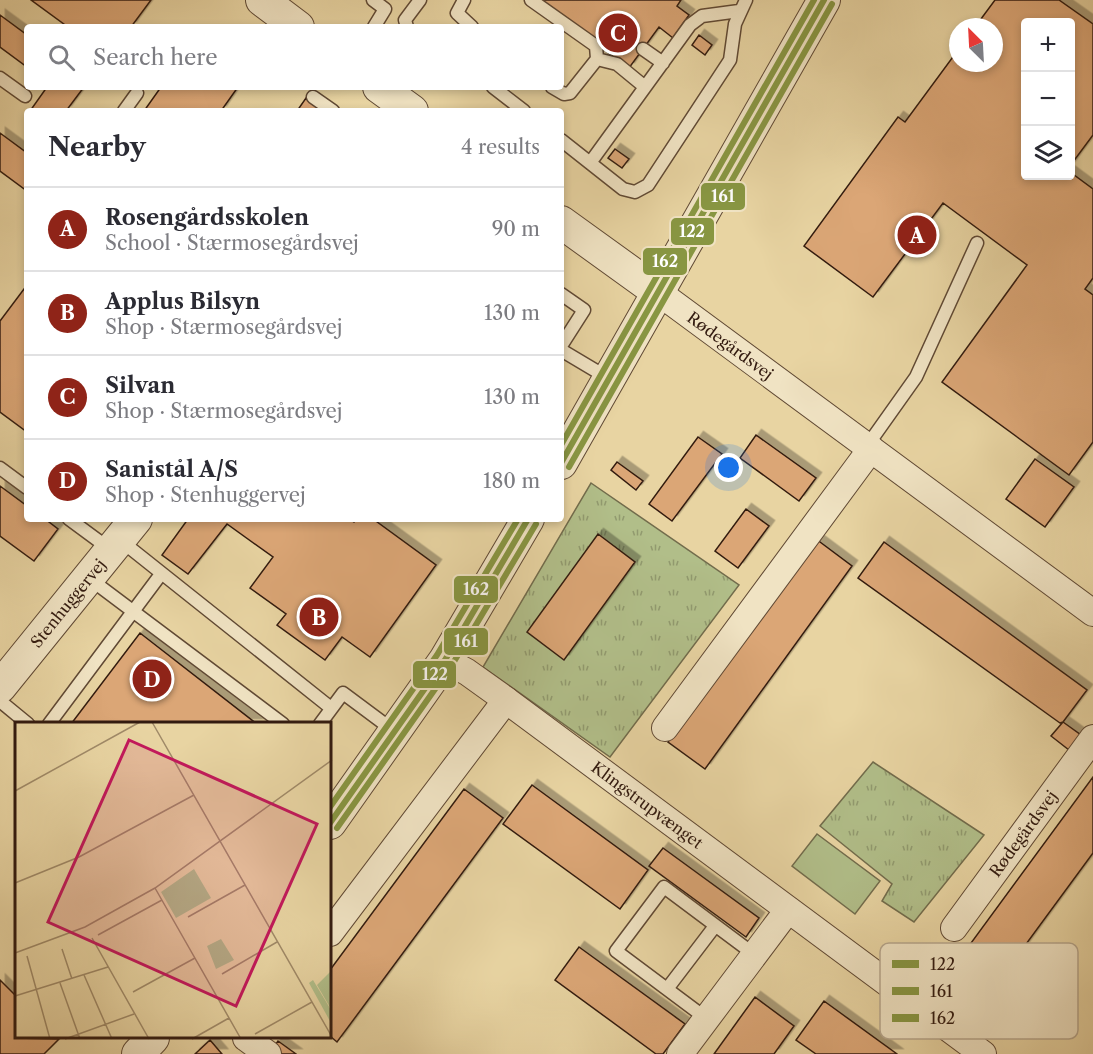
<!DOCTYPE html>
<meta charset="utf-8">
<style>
:root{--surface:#fff;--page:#f7f7f7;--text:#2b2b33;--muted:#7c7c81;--line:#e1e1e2;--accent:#8f2418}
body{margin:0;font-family:"Libre Caslon Text",serif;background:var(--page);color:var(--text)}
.controls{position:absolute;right:18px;top:18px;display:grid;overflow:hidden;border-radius:6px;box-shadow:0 3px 9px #0003}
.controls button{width:54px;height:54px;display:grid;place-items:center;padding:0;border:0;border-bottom:2px solid var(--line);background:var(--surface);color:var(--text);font:30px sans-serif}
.compass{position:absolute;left:949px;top:18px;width:54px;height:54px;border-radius:50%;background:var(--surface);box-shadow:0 3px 9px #0003;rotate:336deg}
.you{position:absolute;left:729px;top:468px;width:21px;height:21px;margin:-15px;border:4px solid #fff;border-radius:50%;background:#1a73e8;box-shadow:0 0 0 9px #1a73e833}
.badge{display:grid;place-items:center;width:39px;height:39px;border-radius:50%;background:var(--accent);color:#fff;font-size:20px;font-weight:700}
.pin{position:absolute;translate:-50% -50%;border:3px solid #fff;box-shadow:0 2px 6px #0006}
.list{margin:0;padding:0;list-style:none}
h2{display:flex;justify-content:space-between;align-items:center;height:78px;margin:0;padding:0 24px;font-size:26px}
h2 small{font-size:20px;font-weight:400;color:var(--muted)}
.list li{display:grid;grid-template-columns:39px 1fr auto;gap:18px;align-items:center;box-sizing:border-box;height:84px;padding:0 24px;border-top:2px solid var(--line)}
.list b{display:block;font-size:22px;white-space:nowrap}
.list p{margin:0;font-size:20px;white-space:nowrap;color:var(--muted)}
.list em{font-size:20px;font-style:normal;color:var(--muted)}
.icon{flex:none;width:33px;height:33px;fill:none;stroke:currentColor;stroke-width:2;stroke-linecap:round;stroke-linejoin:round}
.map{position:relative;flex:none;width:1093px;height:1054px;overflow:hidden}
.search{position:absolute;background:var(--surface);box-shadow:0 3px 9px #0003;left:24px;top:24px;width:540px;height:66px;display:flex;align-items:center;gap:15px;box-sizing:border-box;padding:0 21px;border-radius:6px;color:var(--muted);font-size:22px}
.panel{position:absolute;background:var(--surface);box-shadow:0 3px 9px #0003;left:24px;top:108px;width:540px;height:414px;border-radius:6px}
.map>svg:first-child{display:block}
</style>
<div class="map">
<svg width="1093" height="1054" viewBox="0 0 1093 1054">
<defs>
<pattern id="grass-tufts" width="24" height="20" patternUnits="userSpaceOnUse" patternTransform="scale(1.5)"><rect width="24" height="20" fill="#b1be89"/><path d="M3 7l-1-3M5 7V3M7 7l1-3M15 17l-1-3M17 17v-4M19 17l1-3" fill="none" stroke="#919a6f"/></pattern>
<filter id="shadow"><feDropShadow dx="5.5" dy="-5.5" stdDeviation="0" flood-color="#0004"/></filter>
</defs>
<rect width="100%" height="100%" fill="#e8d4a2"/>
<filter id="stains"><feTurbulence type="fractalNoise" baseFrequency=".00333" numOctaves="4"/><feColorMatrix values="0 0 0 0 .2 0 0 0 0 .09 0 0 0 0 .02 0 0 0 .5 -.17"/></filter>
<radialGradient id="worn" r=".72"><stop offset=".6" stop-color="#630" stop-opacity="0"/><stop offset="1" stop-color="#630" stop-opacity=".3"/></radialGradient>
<path fill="url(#grass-tufts)" stroke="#726c4c" stroke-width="1.5" d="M591 483 739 585 610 757 483 667Z
M873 762 984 835 914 922 882 901 892 884 820 826Z"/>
<path fill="#b1be89" stroke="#726c4c" stroke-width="1.5" d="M817 834 880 881 855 914 792 866Z"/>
<path fill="#dba676" stroke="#331b10" stroke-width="1.5" filter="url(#shadow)" d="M31 0H151L131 27H68Z
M536 0H681L677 6 689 15 673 38 659 27 629 68Z
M995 0H1059L1093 24V135L1070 166V22H1026V176H1070V172L1093 189V278L1085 289 1093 295V442L1069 475 942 382 1027 265 943 203 873 297 804 246 898 117 905 122 958 50V63H994V27H975Z
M0 15 27 35V67L0 47Z
M699 35 712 45 705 55 692 45Z
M47 87H84L66 111H30Z
M161 87H238L221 111H144Z
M306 98 323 111H297Z
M0 133 27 153V191L0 171Z
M615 149 629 159 622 168 608 158Z
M27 285V432L0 412V321Z
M756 435 816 478 799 501 740 458Z
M698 437 722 454 672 521 649 504Z
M1035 459 1074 487 1045 527 1006 499Z
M617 462 643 481 636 490 611 470Z
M0 486 27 506V519H45L58 529 34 561 0 536Z
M746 509 769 526 738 568 715 551Z
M188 519H349L354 522 356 519H373L436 565 370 657 342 637 325 660 277 625 286 614 250 588 273 557 227 524 188 574 162 555Z
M598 534 635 562 564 660 527 632Z
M816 539 852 566 705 769 668 742Z
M884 542 1087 690 1063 722 1060 723 858 578Z
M140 633 257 724H71Z
M1063 722 1081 735 1069 750 1051 736Z
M1093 777V853L996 985 960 958Z
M532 785 648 870 620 909 503 824Z
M464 789 503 818 337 1042 330 1036V970Z
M663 848 759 918 746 937 649 866Z
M579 947 685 1024 663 1054H656L555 980Z
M0 980 16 996V1038L59 1039 44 1054H0Z
M755 997 794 1026 774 1054H714Z
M824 1001 897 1054H816L796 1040Z
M210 1040 222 1054H195Z
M278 1041 296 1054H276L271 1051Z"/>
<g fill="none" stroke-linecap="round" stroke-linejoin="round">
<defs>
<path id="service" d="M373 0 385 9 374 27
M464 0 457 13 472 27
M531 0 596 46 597 59
M407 27 405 20 420 0
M643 49 663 63
M0 78 25 96
M493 87 524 111
M552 87 564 94 570 93 597 59 617 64 645 87
M313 97 333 111
M124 111 137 93
M561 140 623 189 635 192 648 185 730 60 735 24 746 0
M590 163 690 25 702 16 739 11
M561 294 584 310 561 346
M561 350 608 378
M867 446 916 377 977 243
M0 468 27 488
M69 519 111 550
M120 540 331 708
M90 579 283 724
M0 701 28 724
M49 724 161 574
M320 724 343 693 394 731
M667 989 715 926
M707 1019 616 951 664 887 755 955"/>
<g id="minor">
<path id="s1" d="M658 292 1093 613"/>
<path id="s2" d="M445 660 467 672 506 700 983 1054"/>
<path d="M665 728 871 449"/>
<path id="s3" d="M954 928 1093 738"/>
<path d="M330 933 506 700"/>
<path d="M246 1038 268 1054"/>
<path d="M680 1054 788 910"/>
</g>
<g id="tertiary">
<path d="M262 0 298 27"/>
<path d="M379 87 412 111"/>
<path d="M561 222 658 292"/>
<path d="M561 463 824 0"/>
<path id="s4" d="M0 687 136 519"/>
<path d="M330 823 445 660 528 519"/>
<path d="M138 1054 153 1038"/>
</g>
</defs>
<use href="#service" stroke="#604934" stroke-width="15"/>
<use href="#minor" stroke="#604934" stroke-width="28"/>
<use href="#tertiary" stroke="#604934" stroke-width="34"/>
<use href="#service" stroke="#f0e3c3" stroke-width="12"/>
<use href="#minor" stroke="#f0e3c3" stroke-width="26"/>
<use href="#tertiary" stroke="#f0e3c3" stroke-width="32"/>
<defs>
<path id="bus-1" d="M561 463 824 0
M330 823 445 660 528 519"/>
<path id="bus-2" d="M569 467 832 4
M337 828 452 665 536 524"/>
<path id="bus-3" d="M561 445 814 0
M330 807 437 655 518 519"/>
</defs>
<use href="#bus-1" stroke="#f0e3c3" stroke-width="10"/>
<use href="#bus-2" stroke="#f0e3c3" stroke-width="10"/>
<use href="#bus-3" stroke="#f0e3c3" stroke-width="10"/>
<use href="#bus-1" stroke="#889642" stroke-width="6"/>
<use href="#bus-2" stroke="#889642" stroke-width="6"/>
<use href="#bus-3" stroke="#889642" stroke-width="6"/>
</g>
<g text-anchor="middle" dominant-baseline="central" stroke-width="6" stroke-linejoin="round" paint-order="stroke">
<g font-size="16" fill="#331b10" stroke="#f0e3c3">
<text stroke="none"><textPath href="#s1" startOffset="90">Rødegårdsvej</textPath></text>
<text stroke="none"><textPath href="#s4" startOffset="108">Stenhuggervej</textPath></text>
<text stroke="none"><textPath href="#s2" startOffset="249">Klingstrupvænget</textPath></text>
<text stroke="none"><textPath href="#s3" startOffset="117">Rødegårdsvej</textPath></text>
</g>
</g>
<g transform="translate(15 722)">
<rect width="316" height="316" fill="#e8d4a2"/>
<path d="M179 147 196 176 161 196 146 170ZM206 217 219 238 201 247 192 224ZM316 249V287L302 263Z" fill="#b1be89"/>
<path d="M298 258 316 288V301L294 261Z" fill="#b1be89"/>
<path fill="none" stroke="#a08a68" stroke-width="1.5" d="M137 0 317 315M0 69 125 0M0 161 64 135 179 73M140 166 226 317M173 195 230 163M83 213 147 178M77 216 134 317M47 227 57 257M0 231 70 205 140 166 317 38M12 234 35 317M207 252 262 220M69 253 97 317M45 261 65 317M118 270 180 236M0 274 93 245M240 312 297 280M50 317 119 292M177 317 214 296"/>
<path fill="#c2185b" fill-opacity="0.15" stroke="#c2185b" stroke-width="3" d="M114 18 302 102 221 284 33 200Z"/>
<rect width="316" height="316" fill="none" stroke="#331b10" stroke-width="3"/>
</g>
<rect x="880" y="943" width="198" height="96" rx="9" fill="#f0e3c3" stroke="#b7a78d" stroke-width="1.5"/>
<rect x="892" y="960" width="27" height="8" fill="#889642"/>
<rect x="892" y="987" width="27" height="8" fill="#889642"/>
<rect x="892" y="1014" width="27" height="8" fill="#889642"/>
<g font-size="16" fill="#331b10">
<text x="930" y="970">122</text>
<text x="930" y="997">161</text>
<text x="930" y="1024">162</text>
</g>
<g stroke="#f0e3c3" stroke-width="2">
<rect x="700" y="182" width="46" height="29" rx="6" fill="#889642"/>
<rect x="670" y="217" width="45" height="29" rx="6" fill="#889642"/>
<rect x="642" y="247" width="46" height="29" rx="6" fill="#889642"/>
<rect x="453" y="575" width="46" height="29" rx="6" fill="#889642"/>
<rect x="443" y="627" width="46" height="29" rx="6" fill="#889642"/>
<rect x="412" y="660" width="45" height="29" rx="6" fill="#889642"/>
</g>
<g font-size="16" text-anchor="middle" font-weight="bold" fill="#fff">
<text x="723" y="202">161</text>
<text x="692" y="237">122</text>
<text x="665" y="267">162</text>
<text x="476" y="595">162</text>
<text x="466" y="647">161</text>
<text x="435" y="680">122</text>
</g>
<rect width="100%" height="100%" filter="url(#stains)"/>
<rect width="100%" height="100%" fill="url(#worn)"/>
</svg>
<div class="controls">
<button>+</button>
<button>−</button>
<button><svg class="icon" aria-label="layers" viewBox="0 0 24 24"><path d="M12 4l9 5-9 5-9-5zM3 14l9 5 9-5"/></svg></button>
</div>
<svg class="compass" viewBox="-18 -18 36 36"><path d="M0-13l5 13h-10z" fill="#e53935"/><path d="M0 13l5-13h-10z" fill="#7c7c81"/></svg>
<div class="you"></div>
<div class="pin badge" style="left:917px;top:235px">A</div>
<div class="pin badge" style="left:319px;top:617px">B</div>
<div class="pin badge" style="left:618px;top:33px">C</div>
<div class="pin badge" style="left:152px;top:679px">D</div>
<div class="search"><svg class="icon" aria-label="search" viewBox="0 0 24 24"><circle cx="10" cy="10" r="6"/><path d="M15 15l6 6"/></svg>Search here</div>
<section class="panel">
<h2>Nearby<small>4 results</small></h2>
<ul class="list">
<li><span class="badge">A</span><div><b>Rosengårdsskolen</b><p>School · Stærmosegårdsvej</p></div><em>90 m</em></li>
<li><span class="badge">B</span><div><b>Applus Bilsyn</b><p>Shop · Stærmosegårdsvej</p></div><em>130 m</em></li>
<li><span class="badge">C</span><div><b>Silvan</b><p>Shop · Stærmosegårdsvej</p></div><em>130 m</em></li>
<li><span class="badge">D</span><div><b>Sanistål A/S</b><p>Shop · Stenhuggervej</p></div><em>180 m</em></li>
</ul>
</section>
</div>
